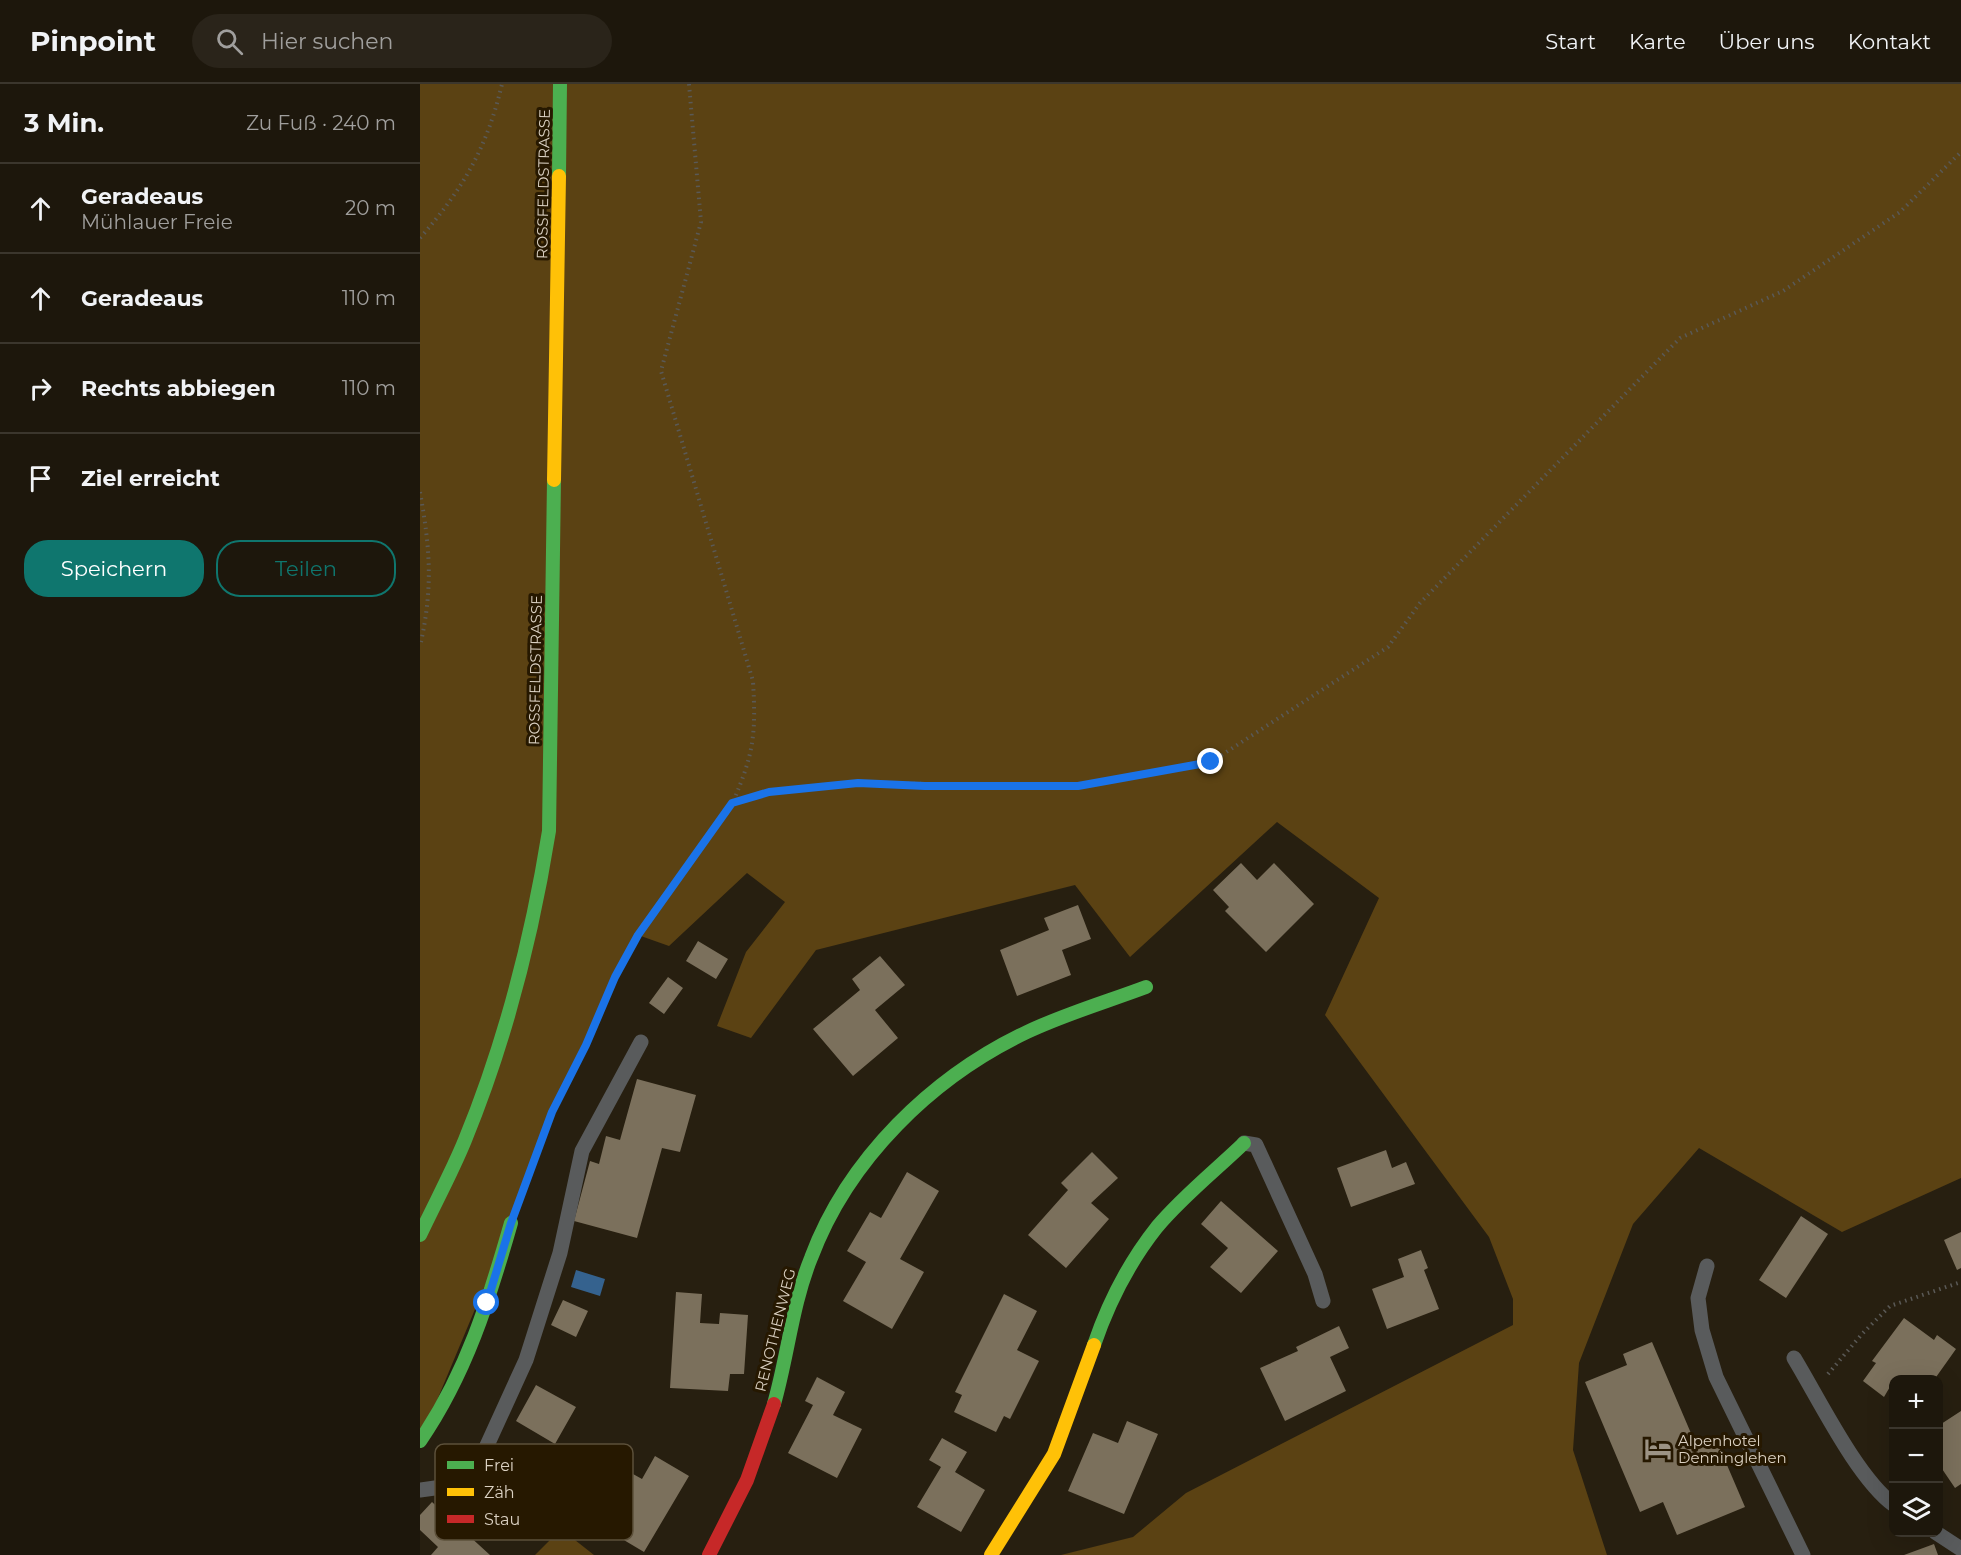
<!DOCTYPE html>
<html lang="de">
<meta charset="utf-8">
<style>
:root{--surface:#1d170c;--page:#2a241a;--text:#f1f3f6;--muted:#a09f9d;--line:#3b362d;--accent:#0f766e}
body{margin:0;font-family:Montserrat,sans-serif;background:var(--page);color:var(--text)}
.controls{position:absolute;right:18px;bottom:18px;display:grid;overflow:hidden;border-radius:12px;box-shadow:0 6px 24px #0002}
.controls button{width:54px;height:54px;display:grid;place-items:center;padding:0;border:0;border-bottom:2px solid var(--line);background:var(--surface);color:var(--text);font:30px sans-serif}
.stop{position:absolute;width:18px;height:18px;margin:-14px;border:4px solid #1a73e8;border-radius:50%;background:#fff}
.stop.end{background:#1a73e8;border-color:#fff;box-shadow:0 2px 6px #0008}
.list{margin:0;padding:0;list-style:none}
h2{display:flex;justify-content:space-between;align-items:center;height:78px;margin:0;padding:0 24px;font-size:26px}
h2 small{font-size:20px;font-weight:400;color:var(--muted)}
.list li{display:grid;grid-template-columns:39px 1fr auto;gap:18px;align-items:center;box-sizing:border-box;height:90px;padding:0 24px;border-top:2px solid var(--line)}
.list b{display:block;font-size:22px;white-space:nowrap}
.list p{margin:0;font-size:20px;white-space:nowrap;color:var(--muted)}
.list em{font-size:20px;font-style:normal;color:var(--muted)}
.actions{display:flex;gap:12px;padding:18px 24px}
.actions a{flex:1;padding:14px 0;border:2px solid var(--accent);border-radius:24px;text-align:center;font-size:21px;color:var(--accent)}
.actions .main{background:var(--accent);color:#fff}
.icon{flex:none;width:33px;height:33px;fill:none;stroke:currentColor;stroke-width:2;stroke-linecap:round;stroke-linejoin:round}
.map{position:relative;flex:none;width:1541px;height:1471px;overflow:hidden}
header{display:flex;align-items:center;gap:36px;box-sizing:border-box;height:84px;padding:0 30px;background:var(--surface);border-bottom:2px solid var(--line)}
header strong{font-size:28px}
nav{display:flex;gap:33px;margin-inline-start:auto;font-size:21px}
.search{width:420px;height:54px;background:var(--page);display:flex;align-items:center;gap:15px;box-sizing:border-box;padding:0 21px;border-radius:33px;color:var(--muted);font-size:22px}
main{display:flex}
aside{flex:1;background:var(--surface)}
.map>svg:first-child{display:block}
</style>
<header>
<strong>Pinpoint</strong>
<div class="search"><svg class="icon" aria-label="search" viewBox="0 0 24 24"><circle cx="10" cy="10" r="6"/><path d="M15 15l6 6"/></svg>Hier suchen</div>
<nav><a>Start</a><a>Karte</a><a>Über uns</a><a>Kontakt</a></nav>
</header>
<main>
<aside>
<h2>3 Min.<small>Zu Fuß · 240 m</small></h2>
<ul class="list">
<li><svg class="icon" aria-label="ahead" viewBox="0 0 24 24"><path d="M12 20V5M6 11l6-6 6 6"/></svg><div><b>Geradeaus</b><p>Mühlauer Freie</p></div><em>20 m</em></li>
<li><svg class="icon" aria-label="ahead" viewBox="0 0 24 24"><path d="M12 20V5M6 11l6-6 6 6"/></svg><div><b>Geradeaus</b></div><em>110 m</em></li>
<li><svg class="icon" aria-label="right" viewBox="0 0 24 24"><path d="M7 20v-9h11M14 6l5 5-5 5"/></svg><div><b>Rechts abbiegen</b></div><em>110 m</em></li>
<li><svg class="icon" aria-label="arrive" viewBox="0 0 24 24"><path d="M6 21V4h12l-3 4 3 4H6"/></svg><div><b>Ziel erreicht</b></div></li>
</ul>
<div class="actions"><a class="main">Speichern</a><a>Teilen</a></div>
</aside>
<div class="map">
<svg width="1541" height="1471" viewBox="0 0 1541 1471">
<rect width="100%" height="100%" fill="#271f10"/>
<path fill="#5b4213" d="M0 0H1541V1094L1422 1148 1279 1064 1213 1140 1159 1279 1153 1366 1187 1471H641L713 1453 766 1409 1093 1241V1215L1069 1153 905 931 959 814 857 738 710 873 655 801 396 866 331 954 297 942 326 868 365 818 327 789 249 862 218 851 195 893 166 961 132 1028 91 1139 0 1357Z
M141 1445 174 1471H115Z"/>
<path fill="#35628e" d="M156 1186 185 1195 180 1212 151 1203Z"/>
<path fill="#7b705c" d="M821 779 837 796 854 779 894 820 846 868 805 827 809 823 793 806Z
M658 821 671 855 642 866 651 891 597 912 580 866 629 846 624 834Z
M278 857 308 875 296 895 266 877Z
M460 872 485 901 455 926 478 954 433 992 393 945 440 906 432 895Z
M248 893 263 904 244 930 229 919Z
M217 995 276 1011 260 1068 242 1064 217 1154 154 1137 170 1077 179 1080 186 1052 200 1056Z
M966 1066 972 1084 986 1078 995 1100 931 1123 917 1084Z
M672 1068 698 1094 671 1119 689 1135 646 1184 608 1151 648 1106 641 1099Z
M487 1088 519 1107 480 1175 504 1188 472 1245 423 1217 446 1178 427 1167 450 1128 461 1134Z
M801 1117 858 1167 821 1209 790 1183 808 1164 781 1140Z
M1381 1132 1408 1150 1366 1214 1339 1196Z
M1541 1148V1184L1537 1186 1524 1156Z
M1001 1166 1008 1184 1004 1186 1019 1225 967 1245 952 1205 984 1193 978 1175Z
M256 1208 282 1210 280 1239 299 1240 300 1229 328 1231 324 1290H310L308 1307 250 1304Z
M584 1210 617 1227 597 1266 619 1277 590 1335 584 1332 576 1348 534 1328 542 1311 535 1308Z
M143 1216 168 1227 156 1253 131 1241Z
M1484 1234 1514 1256 1517 1251 1536 1265 1514 1296H1474L1464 1313 1443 1297 1456 1279 1452 1277Z
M919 1242 929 1264 910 1273 926 1307 865 1337 840 1284 878 1267 876 1263Z
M1232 1258 1276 1361 1295 1353 1325 1423 1257 1451 1243 1418 1220 1428 1165 1298 1207 1281 1203 1270Z
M397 1293 425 1308 413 1331 442 1345 417 1394 368 1369 393 1321 385 1317Z
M116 1301 156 1323 135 1360 96 1337Z
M1541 1327V1400L1535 1404 1518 1379V1342Z
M707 1337 738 1350 704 1430 648 1407 673 1349 698 1359Z
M522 1354 547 1368 535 1388 565 1406 541 1448 497 1423 521 1383 509 1376Z
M235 1372 269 1392 224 1468 187 1446 202 1421 188 1413 204 1385 222 1395Z
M12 1418 70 1471H11L18 1463 0 1446V1431Z
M1514 1460 1518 1471H1484Z"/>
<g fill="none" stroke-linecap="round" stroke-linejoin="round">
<path stroke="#5a5956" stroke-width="4" stroke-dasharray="1.5 4.5" stroke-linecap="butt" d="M269 0 281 138 241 287 333 597C336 650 334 669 313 718
M0 154C43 105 67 64 82 0
M0 408C10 464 13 502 1 558
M102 1110 132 1028 166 961 195 893 218 851 312 719 349 708 438 699 659 702 791 678 968 563 1000 519 1260 254 1363 207 1480 128 1541 68
M1408 1290 1442 1250 1470 1222 1541 1198"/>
<path stroke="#595b5c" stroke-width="15" d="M824 1059 836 1061 895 1190 903 1217
M1287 1182 1278 1214 1282 1246 1296 1293 1383 1471
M1374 1274C1399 1315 1437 1394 1474 1421
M0 1406 22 1403 47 1388 64 1368 106 1276 140 1169 162 1067 221 958
M1515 1448 1541 1465"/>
<path stroke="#4caf50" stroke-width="14" d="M139 92 140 0
M0 1151C15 1119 32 1088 45 1056 86 956 112 853 129 747L134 396
M674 1261C688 1220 710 1177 737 1143 762 1113 796 1086 824 1059
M354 1320C368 1271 372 1221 391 1174 428 1075 512 993 607 948 645 930 686 918 726 903
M0 1357C46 1290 69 1216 91 1139"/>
<path stroke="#ffc107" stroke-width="14" d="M134 396 139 92
M571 1471 634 1370 674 1261"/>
<path stroke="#c62828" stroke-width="14" d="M289 1471 327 1396 354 1320"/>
</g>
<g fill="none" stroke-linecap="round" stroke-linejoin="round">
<path stroke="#1a73e8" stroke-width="8" d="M67 1219 91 1139 132 1028 166 961 195 893 218 851 312 719 349 708 438 699 505 702H658L791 678"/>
</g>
<defs>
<symbol id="hotel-bare" viewBox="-9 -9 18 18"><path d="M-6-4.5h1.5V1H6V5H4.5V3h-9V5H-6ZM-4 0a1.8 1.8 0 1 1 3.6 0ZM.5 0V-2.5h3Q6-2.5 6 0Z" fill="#9c9384" stroke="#261800" stroke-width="2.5" paint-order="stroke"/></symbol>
</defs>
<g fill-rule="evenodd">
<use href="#hotel-bare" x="1219" y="1346" width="38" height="38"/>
</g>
<g text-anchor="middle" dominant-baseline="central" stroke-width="6" stroke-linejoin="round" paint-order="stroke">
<g font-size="15" fill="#dbd1c2" stroke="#261800">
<text transform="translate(123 100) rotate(-89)">ROSSFELDSTRASSE</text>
<text transform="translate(115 586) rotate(-89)">ROSSFELDSTRASSE</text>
<text transform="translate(355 1246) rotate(-76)">RENOTHENWEG</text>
</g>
<g font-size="15" fill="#dbd1c2" stroke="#261800" text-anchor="start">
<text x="1258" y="1356">Alpenhotel<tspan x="1258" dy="17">Denninglehen</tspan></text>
</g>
</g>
<rect x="15" y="1360" width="198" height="96" rx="9" fill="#261800" stroke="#5c503a" stroke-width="1.5"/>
<rect x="27" y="1377" width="27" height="8" fill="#4caf50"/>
<rect x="27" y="1404" width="27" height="8" fill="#ffc107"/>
<rect x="27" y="1431" width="27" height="8" fill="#c62828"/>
<g font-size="16" fill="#dbd1c2">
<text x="64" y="1387">Frei</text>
<text x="64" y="1414">Zäh</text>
<text x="64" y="1441">Stau</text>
</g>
</svg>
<div class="controls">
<button>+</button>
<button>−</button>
<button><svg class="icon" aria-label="layers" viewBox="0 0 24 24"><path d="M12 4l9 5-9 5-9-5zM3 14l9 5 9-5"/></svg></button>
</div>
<div class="stop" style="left:67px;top:1219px"></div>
<div class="stop end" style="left:791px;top:678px"></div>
</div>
</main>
